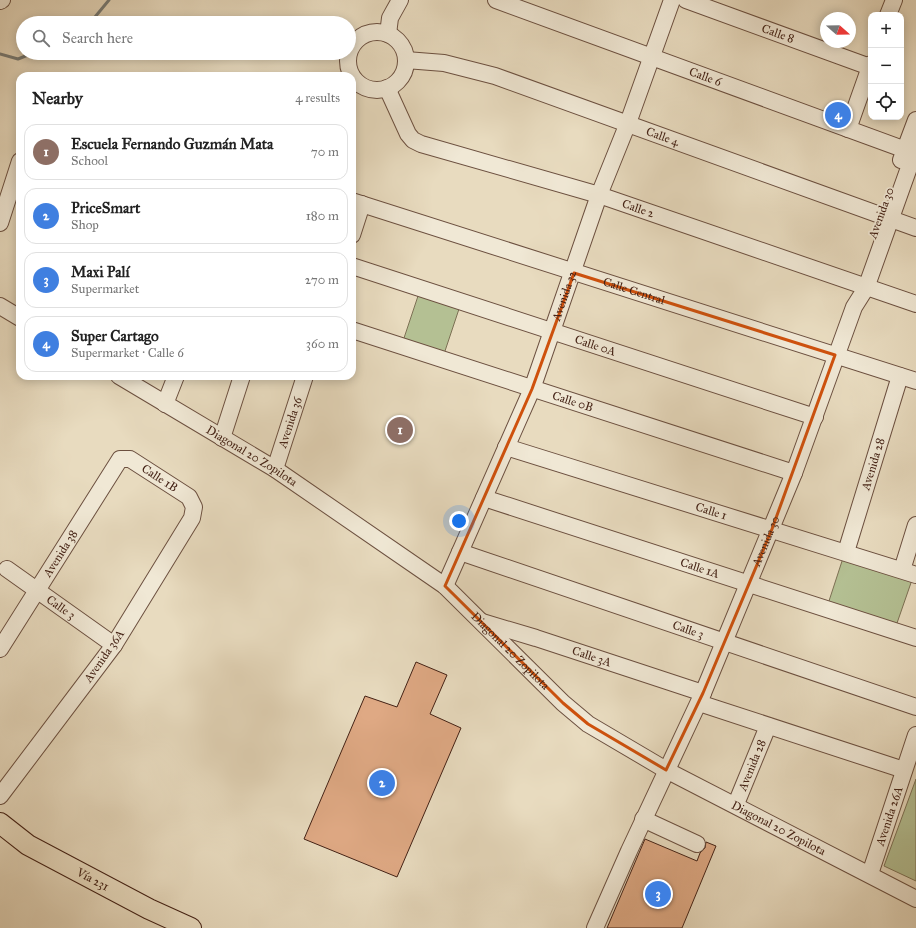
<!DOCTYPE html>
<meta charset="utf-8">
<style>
:root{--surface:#fff;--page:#f2f2f2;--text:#222;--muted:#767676;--line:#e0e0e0;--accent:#8f2418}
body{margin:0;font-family:"IM FELL Great Primer",serif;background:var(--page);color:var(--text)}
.controls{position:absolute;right:12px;top:12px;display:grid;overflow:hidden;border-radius:8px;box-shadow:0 2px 10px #0003}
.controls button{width:36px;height:36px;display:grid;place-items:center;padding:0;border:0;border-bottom:1px solid var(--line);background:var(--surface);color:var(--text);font:20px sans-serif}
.compass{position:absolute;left:820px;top:12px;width:36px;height:36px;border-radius:50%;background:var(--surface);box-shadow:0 2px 10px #0003;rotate:110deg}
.you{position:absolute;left:459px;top:521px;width:14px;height:14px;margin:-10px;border:3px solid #fff;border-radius:50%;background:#1a73e8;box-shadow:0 0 0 6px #1a73e833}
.badge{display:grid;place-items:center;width:26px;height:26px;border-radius:50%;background:var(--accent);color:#fff;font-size:13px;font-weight:700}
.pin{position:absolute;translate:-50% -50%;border:2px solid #fff;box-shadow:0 1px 4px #0006}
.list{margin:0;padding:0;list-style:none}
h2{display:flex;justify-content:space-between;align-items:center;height:52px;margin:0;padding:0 16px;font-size:17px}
h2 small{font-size:13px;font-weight:400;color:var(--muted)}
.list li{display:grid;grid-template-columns:26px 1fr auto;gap:12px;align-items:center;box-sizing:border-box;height:56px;margin:0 8px 8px;padding:0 8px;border:1px solid var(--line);border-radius:12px}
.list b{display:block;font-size:15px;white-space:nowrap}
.list p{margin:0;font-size:13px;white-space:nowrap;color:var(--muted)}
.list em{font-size:13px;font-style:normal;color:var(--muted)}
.icon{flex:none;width:22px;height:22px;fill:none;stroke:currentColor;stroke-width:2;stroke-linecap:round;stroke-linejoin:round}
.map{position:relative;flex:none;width:916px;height:928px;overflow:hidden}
.search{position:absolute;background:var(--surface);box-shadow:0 2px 10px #0003;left:16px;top:16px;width:340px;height:44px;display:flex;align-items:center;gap:10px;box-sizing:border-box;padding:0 14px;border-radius:22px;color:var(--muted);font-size:15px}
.panel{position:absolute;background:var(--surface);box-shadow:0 2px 10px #0003;left:16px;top:72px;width:340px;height:308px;border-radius:12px}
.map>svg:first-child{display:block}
</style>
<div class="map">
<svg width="916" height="928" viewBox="0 0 916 928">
<rect width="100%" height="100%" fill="#e8dbbf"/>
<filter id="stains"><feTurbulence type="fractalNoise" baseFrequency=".005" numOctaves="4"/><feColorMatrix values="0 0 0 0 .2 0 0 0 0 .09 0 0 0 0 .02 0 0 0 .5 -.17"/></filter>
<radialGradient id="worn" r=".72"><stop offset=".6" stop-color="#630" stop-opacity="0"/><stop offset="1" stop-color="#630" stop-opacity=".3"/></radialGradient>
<path fill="#b4c093" stroke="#7c7054" d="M419 293 460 306 444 354 403 341Z
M844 555 913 577 896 626 828 604Z
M916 779V881L884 866Z"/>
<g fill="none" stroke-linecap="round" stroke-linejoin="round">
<path stroke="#777c78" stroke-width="3" d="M90 23 109 0
M0 54 18 59 33 53"/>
</g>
<path fill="#dfa984" stroke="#432115" d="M416 662 447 675 430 714 461 728 397 877 304 839 365 696 397 707Z
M645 839 697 861 700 853 705 848 706 842 716 846 682 928H607Z"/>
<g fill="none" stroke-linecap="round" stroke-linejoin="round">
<defs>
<g id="minor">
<path id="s1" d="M496 0 914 153"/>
<path id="s2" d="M686 0 870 67"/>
<path d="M0 1 2 0"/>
<path d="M888 15 894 0"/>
<circle cx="377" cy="61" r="29"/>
<path d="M388 34 390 18 400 0"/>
<path id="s3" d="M406 60 444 63 495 76 916 228"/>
<path id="s4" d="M387 88 408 134 413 140 421 144 599 195 916 304"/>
<path d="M848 129 871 64"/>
<path d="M901 160 916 120"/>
<path id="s5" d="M352 201 916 381"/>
<path d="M0 223 20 161"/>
<path d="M352 235 362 204"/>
<path id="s6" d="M352 266 815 417"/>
<path d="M0 306 20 318"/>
<path id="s7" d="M352 330 794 473"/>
<path id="s8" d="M119 376 275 469 445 586 563 703 588 724 666 770 916 899"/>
<path d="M165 404 176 376"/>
<path d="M222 438 242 376"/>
<path id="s9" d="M506 447 916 575"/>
<path id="s10" d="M275 469 305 376"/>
<path id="s11" d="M484 498 916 638"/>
<path id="s12" d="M460 552 916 707"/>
<path id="s13" d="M846 552 900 376"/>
<path id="s14" d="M7 569 114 645"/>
<path d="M902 570 916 525"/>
<path id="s15" d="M445 586 532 389 599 195 628 123 672 0"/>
<path id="s16" d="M482 622 536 638 703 693"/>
<path id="s17" d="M0 649 120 459H130L189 497 194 507 192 518 114 645 0 796"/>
<path d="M699 703 904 770"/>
<path id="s18" d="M736 804 768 726"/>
<path d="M643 819 697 844"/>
<path id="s19" d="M870 874 916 735"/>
<path id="s20" d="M595 928 629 851 703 693 794 473 854 307 866 288 916 148"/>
</g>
<g id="major">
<path id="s21" d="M0 823 28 845 149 909 191 928"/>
</g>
</defs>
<use href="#minor" stroke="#6c5040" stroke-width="18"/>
<use href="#major" stroke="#432115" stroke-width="22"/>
<use href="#minor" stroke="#f0e8d5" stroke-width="16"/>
<use href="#major" stroke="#e8dbbf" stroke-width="20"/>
</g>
<path fill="none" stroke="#cf510d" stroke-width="3" stroke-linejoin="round" d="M574 273 835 355 772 529 703 693 666 770 588 724 563 703 445 586 532 389Z"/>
<g text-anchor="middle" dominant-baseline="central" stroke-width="3.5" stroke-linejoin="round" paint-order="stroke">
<g font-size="12" fill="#432115" stroke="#f0e8d5">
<text stroke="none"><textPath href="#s2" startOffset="98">Calle 8</textPath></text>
<text stroke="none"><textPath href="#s1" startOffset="223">Calle 6</textPath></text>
<text stroke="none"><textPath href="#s3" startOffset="269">Calle 4</textPath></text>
<text stroke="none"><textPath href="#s4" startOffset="294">Calle 2</textPath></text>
<text transform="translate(881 213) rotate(-70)">Avenida 30</text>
<text stroke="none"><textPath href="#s5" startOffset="296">Calle Central</textPath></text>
<text stroke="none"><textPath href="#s15" startOffset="314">Avenida 32</textPath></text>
<text stroke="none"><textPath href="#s6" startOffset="256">Calle 0A</textPath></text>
<text stroke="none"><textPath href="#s7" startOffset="232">Calle 0B</textPath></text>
<text stroke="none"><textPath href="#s10" startOffset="49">Avenida 36</textPath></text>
<text stroke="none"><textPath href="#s8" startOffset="155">Diagonal 20 Zopilota</textPath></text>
<text stroke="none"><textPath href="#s13" startOffset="92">Avenida 28</textPath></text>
<text stroke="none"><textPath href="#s17" startOffset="270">Calle 1B</textPath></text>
<text stroke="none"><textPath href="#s9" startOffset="215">Calle 1</textPath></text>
<text stroke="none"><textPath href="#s20" startOffset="423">Avenida 30</textPath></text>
<text stroke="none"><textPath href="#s17" startOffset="113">Avenida 38</textPath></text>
<text stroke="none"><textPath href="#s11" startOffset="227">Calle 1A</textPath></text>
<text stroke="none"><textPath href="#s14" startOffset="66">Calle 3</textPath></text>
<text stroke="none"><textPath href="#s12" startOffset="241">Calle 3</textPath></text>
<text stroke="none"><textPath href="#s8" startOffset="480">Diagonal 20 Zopilota</textPath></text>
<text transform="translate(104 656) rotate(-55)">Avenida 36A</text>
<text stroke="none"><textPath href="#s16" startOffset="115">Calle 3A</textPath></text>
<text stroke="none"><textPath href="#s18" startOffset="42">Avenida 28</textPath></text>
<text stroke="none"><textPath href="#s19" startOffset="61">Avenida 26A</textPath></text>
<text stroke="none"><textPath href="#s8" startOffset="804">Diagonal 20 Zopilota</textPath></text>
<text stroke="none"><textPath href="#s21" startOffset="109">Vía 231</textPath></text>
</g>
</g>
<rect width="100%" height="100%" filter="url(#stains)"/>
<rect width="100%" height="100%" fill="url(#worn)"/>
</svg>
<div class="controls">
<button>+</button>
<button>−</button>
<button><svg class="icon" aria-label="locate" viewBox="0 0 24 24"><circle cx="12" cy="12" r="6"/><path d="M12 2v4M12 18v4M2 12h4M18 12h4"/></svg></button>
</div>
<svg class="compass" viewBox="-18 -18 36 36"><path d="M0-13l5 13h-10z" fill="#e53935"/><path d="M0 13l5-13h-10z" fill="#767676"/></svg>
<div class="you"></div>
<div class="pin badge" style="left:400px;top:430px;background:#8d6e63">1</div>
<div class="pin badge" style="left:382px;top:783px;background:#3f7fe0">2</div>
<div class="pin badge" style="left:658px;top:894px;background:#3f7fe0">3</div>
<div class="pin badge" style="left:838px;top:115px;background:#3f7fe0">4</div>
<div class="search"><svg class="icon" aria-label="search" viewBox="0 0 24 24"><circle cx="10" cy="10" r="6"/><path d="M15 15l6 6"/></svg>Search here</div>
<section class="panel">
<h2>Nearby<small>4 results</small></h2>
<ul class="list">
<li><span class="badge" style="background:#8d6e63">1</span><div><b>Escuela Fernando Guzmán Mata</b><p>School</p></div><em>70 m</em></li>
<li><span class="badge" style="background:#3f7fe0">2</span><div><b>PriceSmart</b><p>Shop</p></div><em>180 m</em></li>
<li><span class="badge" style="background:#3f7fe0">3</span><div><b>Maxi Palí</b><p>Supermarket</p></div><em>270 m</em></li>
<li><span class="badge" style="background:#3f7fe0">4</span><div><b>Super Cartago</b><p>Supermarket · Calle 6</p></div><em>360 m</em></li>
</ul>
</section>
</div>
